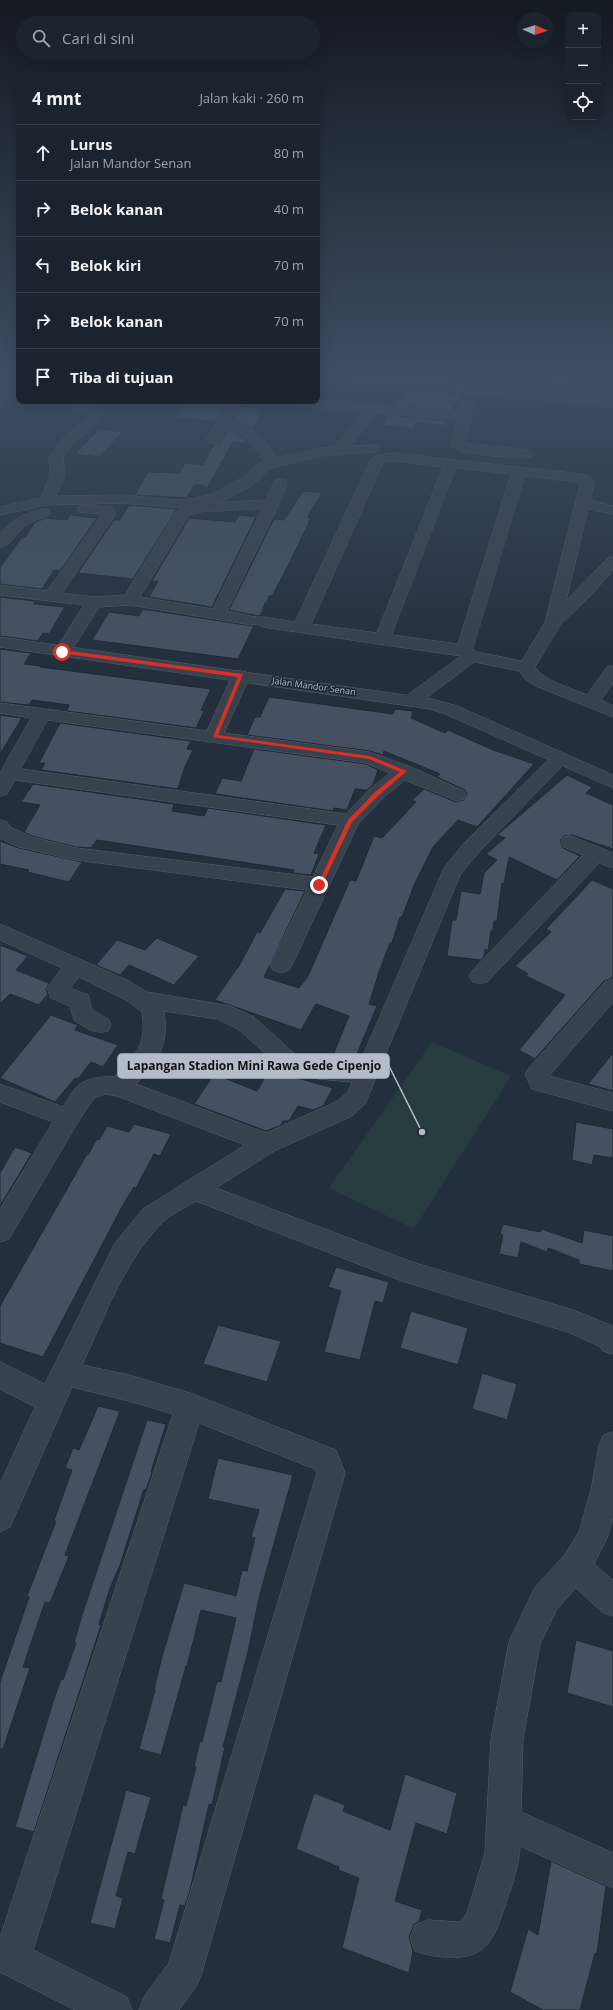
<!DOCTYPE html>
<html lang="id">
<meta charset="utf-8">
<style>
:root{--surface:#1b232e;--page:#242b36;--text:#f1f3f6;--muted:#a0a4aa;--line:#39404a}
body{margin:0;font-family:"Open Sans",sans-serif;background:var(--page);color:var(--text)}
.controls{position:absolute;right:12px;top:12px;display:grid;overflow:hidden;border-radius:8px;box-shadow:0 4px 16px #0002}
.controls button{width:36px;height:36px;display:grid;place-items:center;padding:0;border:0;border-bottom:1px solid var(--line);background:var(--surface);color:var(--text);font:20px sans-serif}
.compass{position:absolute;left:517px;top:12px;width:36px;height:36px;border-radius:50%;background:var(--surface);box-shadow:0 4px 16px #0002;rotate:93deg}
.stop{position:absolute;width:12px;height:12px;margin:-9px;border:3px solid #d93025;border-radius:50%;background:#fff}
.stop.end{background:#d93025;border-color:#fff;box-shadow:0 1px 4px #0008}
.list{margin:0;padding:0;list-style:none}
h2{display:flex;justify-content:space-between;align-items:center;height:52px;margin:0;padding:0 16px;font-size:17px}
h2 small{font-size:13px;font-weight:400;color:var(--muted)}
.list li{display:grid;grid-template-columns:26px 1fr auto;gap:12px;align-items:center;box-sizing:border-box;height:56px;padding:0 16px;border-top:1px solid var(--line)}
.list b{display:block;font-size:15px;white-space:nowrap}
.list p{margin:0;font-size:13px;white-space:nowrap;color:var(--muted)}
.list em{font-size:13px;font-style:normal;color:var(--muted)}
.icon{flex:none;width:22px;height:22px;fill:none;stroke:currentColor;stroke-width:2;stroke-linecap:round;stroke-linejoin:round}
.map{position:relative;flex:none;width:613px;height:2010px;overflow:hidden}
.search{position:absolute;background:var(--surface);box-shadow:0 4px 16px #0002;left:16px;top:16px;width:304px;height:44px;display:flex;align-items:center;gap:10px;box-sizing:border-box;padding:0 14px;border-radius:22px;color:var(--muted);font-size:15px}
.panel{position:absolute;background:var(--surface);box-shadow:0 4px 16px #0002;left:16px;top:72px;width:304px;height:332px;border-radius:8px}
.map>svg:first-child{display:block}
</style>
<div class="map">
<svg width="613" height="2010" viewBox="0 0 613 2010">
<rect width="100%" height="100%" fill="#242f3e"/>
<path fill="#263c3f" d="M432 1042 511 1076 414 1229 329 1188Z"/>
<path fill="#455162" stroke="#1f2835" d="M403 389 415 390 461 394 452 411 394 406 399 398 400 399Z
M203 401 227 404 216 422 174 417 186 402 201 404Z
M242 406 263 409 253 428 234 419Z
M389 415 447 421 445 426 417 422 413 429 383 425Z
M99 429 123 432 99 457 75 454Z
M229 429 246 440 245 443 233 442 207 488 201 485H194L187 498 135 495 148 472 179 473 185 463 203 465 214 444H220Z
M303 491 322 493 310 512 308 518H311L287 568 272 596H269L267 603H265L262 612 259 616 229 610 274 519 284 520Z
M129 505 177 509 133 579 78 573 114 520H120Z
M70 515 97 518 60 571 54 570 42 589 0 584V568L22 537H25L35 522 47 518 67 520Z
M239 515 256 517 212 607 149 597 158 581H152L189 518 235 522Z
M0 597 34 601V604L65 607 49 634 43 633 38 641 0 636Z
M143 609 252 626H254L238 659 92 640 109 612 139 616Z
M0 649 31 653 24 664 41 666 40 667 211 689 201 710 204 711 196 728 67 711 69 705 32 700 29 705 0 702Z
M269 697 393 714 395 709 413 711 411 718 445 733 448 730 493 750 534 764 477 827 458 820 433 847 415 883 402 917H400L392 943H390L379 972 369 1004 377 1006 354 1061 333 1055 349 1016 316 1004 301 1030 215 1000 237 968H238L257 932 260 933 285 889 305 891 264 977 299 988 308 976 350 880 356 881 374 836 382 838 416 802 412 800 424 789 456 802 464 800 467 794 465 790 437 777 440 774 384 751 383 755 370 751 247 735 255 717H260Z
M0 715 22 718 0 754Z
M60 723 191 741 187 749 193 750 184 769 178 789 41 770 45 763H39Z
M254 749 366 764 378 770 373 784 367 790 355 789 347 810 334 808 333 811 215 794 222 778 241 781Z
M567 775 592 787 586 793 613 805V849L572 835 564 836 560 841 563 848 580 856 557 880 509 857 504 884 502 883 497 921H494L493 931H491L488 951 485 949 484 956 481 960 447 956 452 920H456L461 891 480 894 484 873 497 860 486 854 505 838 497 835Z
M33 784 174 804 172 811 204 816 208 808 326 825 314 853 319 854 311 875 293 873 294 870 97 840 91 848 76 847 32 836 24 832 40 805 21 802Z
M0 841 19 848 82 862 69 882 27 872 29 870 0 864Z
M592 880 613 889V976L610 979 604 981 535 1059 519 1050 565 995 526 976 528 974 515 966 551 932 546 929Z
M157 938 199 956 174 985 129 965 120 975 96 965 117 940 145 950Z
M0 945 28 956 16 970 49 983 46 989 48 994 39 1005 10 994 0 1004Z
M51 1015 78 1025 75 1030 118 1045 103 1067 91 1062 78 1079 75 1078 55 1102 0 1078Z
M613 1053V1091L588 1084Z
M269 1070 333 1088 323 1106 313 1110 298 1106 289 1121H283L281 1125 266 1131 194 1104 214 1074 257 1091Z
M576 1122 613 1129V1158L594 1155 592 1165 572 1160Z
M134 1124 171 1134 160 1156 154 1154 136 1188 134 1187 123 1205 43 1357 0 1343V1306L87 1154 88 1155 97 1139 99 1140 107 1126 129 1132Z
M15 1147 32 1153 0 1206V1173Z
M503 1224 540 1232 542 1229 582 1243 584 1230 613 1236V1271L579 1264V1260L548 1248 547 1252 521 1242 518 1258 499 1254 503 1235 500 1234Z
M336 1267 389 1282 383 1303 375 1301 360 1360 324 1352 341 1291 328 1287Z
M411 1311 468 1328 458 1365 400 1348Z
M218 1325 281 1341 267 1382 203 1364Z
M482 1373 517 1384 507 1420 472 1409Z
M98 1406 119 1411V1414L65 1555 69 1556 50 1603 45 1602 23 1667 30 1668 3 1749H0V1682L29 1597 27 1596 56 1521H54L72 1470 65 1468 73 1448 79 1450Z
M147 1420 166 1424 151 1472H152L146 1490 144 1489 120 1565 110 1588 99 1624 101 1625 93 1650 34 1832 15 1827 53 1702 61 1679 63 1680 76 1643H74L82 1615Z
M218 1458 293 1475 259 1598 248 1652 223 1747H225L212 1805 209 1804 190 1890 185 1906 180 1905 170 1943 154 1939 164 1900 161 1899 183 1805 186 1806 196 1767 194 1766 200 1741 202 1742 217 1681 221 1682 236 1618 201 1610 187 1666H186L161 1755 139 1749 155 1690H154L161 1660 184 1583 236 1596 242 1570 247 1571 255 1538 251 1537 259 1510 208 1499Z
M576 1640 613 1651V1707L567 1693Z
M405 1774 457 1793 447 1834 416 1823 395 1901 422 1910 419 1922 414 1924 409 1937 413 1951 409 1973 342 1948 359 1878 338 1870 339 1867 296 1849 314 1793 345 1805 343 1811 390 1830Z
M126 1790 151 1797 135 1854 128 1852 116 1896 123 1898 115 1929 90 1923Z
M551 1861 606 1886 597 1954 595 1953 580 2010H543L510 1992 528 1929 538 1935Z"/>
<g fill="none" stroke-linecap="round" stroke-linejoin="round">
<defs>
<path id="minor" d="M346 378H391L554 393 558 378H570L566 395 613 399V407L352 382 348 381Z
M317 400 459 413 462 401H472L474 404 465 443 526 450 531 451 533 454 531 457 526 458C511 457 459 456 451 445L457 420 287 405 280 401Z
M230 401H244L232 420C252 426 267 440 276 458L320 448 334 447 362 414H372L374 417 350 446 378 445 380 448 378 451 373 452 320 456 271 468C265 472 262 478 257 481 246 490 227 500 213 503L266 500 275 480H285L287 483 279 504 227 611C236 612 257 619 263 617L295 622 370 461 377 455 394 453 580 474 591 477 594 484 590 500 613 506V514L588 509 566 601 608 558 613 556V570L591 595 560 625 535 667C542 680 573 689 587 695L607 667 613 666V683L601 700 613 706V717L536 686 525 679 520 671 474 662 418 704 412 705 406 704 403 700 406 696 461 656 263 627 256 624 252 625 130 605 99 607 68 656 62 657 56 656 54 652 84 605 0 595V585L47 591 102 514 79 512 77 509 79 506 84 505 112 507 116 514 62 593 94 597 125 595 176 512 181 508 123 503 46 505 0 515V507L41 498 50 476 49 458 61 440 91 415 89 412 72 410 70 407 72 404 77 403 98 406 105 415 71 446 63 458 65 476 56 496 123 495 177 500 190 499 212 494 248 475 255 466 264 461 249 440 228 427 219 443H209L207 440ZM394 461 443 467 377 633 311 624 383 463ZM456 468 511 474 458 644 392 635ZM525 476 578 482 580 484 545 622 522 661 476 652 473 649ZM262 509 213 609 140 597 189 515 199 512Z
M44 509 49 510 51 513C47 519 35 519 29 523 18 529 12 545 0 548V534C13 519 25 513 44 509Z
M241 671 247 672 250 676 224 733 370 752 411 767 464 791 466 795 464 799 457 801 405 780 384 797 358 824 292 965 289 970 281 973 273 970 270 965 307 890 76 860 19 847 0 838V820L7 822 10 827 32 837 76 848 313 877 338 825 15 780 7 794 0 796V773L31 718 0 713V703L207 731 232 676 235 672ZM48 720 366 763 390 773 370 789 346 814 21 769Z
M559 753 565 755 568 759 565 763 479 852 460 875 365 1104 352 1116 276 1150 216 1188 415 1263 573 1310 613 1326V1354L603 1351 601 1347 568 1332 402 1281 196 1201C184 1208 169 1215 160 1225 124 1262 104 1318 82 1365L129 1375 190 1393 336 1450 345 1473 202 1972 197 1985 179 2010H139L144 1997 169 1963 317 1473 315 1469 199 1423 33 1950 127 1997 132 2010H75L0 1972V1935H1L173 1414 129 1401 72 1387 10 1527 0 1532V1484L35 1407 0 1389V1362L45 1384 115 1243 143 1209 245 1145 117 1096 106 1094 94 1098 76 1125 9 1239 0 1242V1209L53 1122 0 1102V1084L63 1107C68 1100 72 1091 78 1086 86 1078 103 1076 114 1077 136 1054 147 1046 142 1012L128 1001 79 977 70 988 88 995 92 1010 108 1019 111 1025 108 1031C94 1035 85 1027 74 1020L70 1006 51 998 47 988 62 968 0 940V924L129 981 147 992 230 1006 254 1017 295 1054 319 1061 359 1065 444 868 465 842 553 755ZM164 1011 218 1019 238 1029 279 1066 319 1079 352 1082 348 1092 336 1102 266 1133 136 1084C159 1060 169 1045 164 1011Z
M571 836 613 853V868L599 863 488 981 480 984 472 981 469 976 472 971 583 855 564 847 561 842 564 837Z
M613 980V1002L549 1076 613 1093V1111L532 1089 525 1074 529 1068 605 982Z
M613 1432V1517L607 1538 594 1564 613 1580V1616L602 1612 576 1588 557 1609 540 1644 523 1739 521 1812 613 1853V1888L520 1846C519 1864 513 1883 507 1900 496 1933 490 1960 448 1957 436 1957 427 1955 415 1951L410 1938 415 1925 428 1920 460 1922 467 1913 485 1853 491 1739 509 1642 535 1587 564 1556 579 1532 591 1490 599 1446 603 1436Z"/>
<path id="tertiary" d="M19 383V392L0 402V393Z
M0 637 432 699 457 706 613 775V788L445 714 430 709 0 647Z"/>
</defs>
<use href="#minor" stroke="#565f6c" stroke-width="1"/>
<use href="#tertiary" stroke="#565f6c" stroke-width="1"/>
<use href="#minor" fill="#38414e" fill-rule="evenodd"/>
<use href="#tertiary" fill="#38414e" fill-rule="evenodd"/>
</g>
<linearGradient id="sky" x2="0" y2="1"><stop stop-color="#141a22"/><stop offset="0.57" stop-color="#3f4d63"/><stop offset="1" stop-color="#3f4d63" stop-opacity="0"/></linearGradient>
<rect width="613" height="659" fill="url(#sky)"/>
<path fill="#d93025" d="M62 650 243 674 218 735 370 756 407 771 379 795 352 822 322 885 317 886 348 820 375 792 400 772 369 759 213 737 238 677 60 653Z"/>
<g text-anchor="middle" dominant-baseline="central" stroke-width="3" stroke-linejoin="round" paint-order="stroke">
<g font-size="9" fill="#b4bcc9" stroke="#1d2633">
<text transform="translate(314 686) rotate(8)">Jalan Mandor Senan</text>
</g>
</g>
<path fill="none" stroke="#b4bcc9" stroke-width="1.5" d="M422 1132L389 1066"/>
<circle fill="#b4bcc9" stroke="#1d2633" stroke-width="1.5" cx="422" cy="1132" r="4"/>
<rect fill="#b4bcc9" stroke="#b4bcc9" stroke-width="1.5" x="118" y="1054" width="271" height="24" rx="4"/>
<g font-size="12" text-anchor="middle" font-weight="bold" fill="#111">
<text x="254" y="1070">Lapangan Stadion Mini Rawa Gede Cipenjo</text>
</g>
</svg>
<div class="controls">
<button>+</button>
<button>−</button>
<button><svg class="icon" aria-label="locate" viewBox="0 0 24 24"><circle cx="12" cy="12" r="6"/><path d="M12 2v4M12 18v4M2 12h4M18 12h4"/></svg></button>
</div>
<svg class="compass" viewBox="-18 -18 36 36"><path d="M0-13l5 13h-10z" fill="#e53935"/><path d="M0 13l5-13h-10z" fill="#a0a4aa"/></svg>
<div class="stop" style="left:62px;top:652px"></div>
<div class="stop end" style="left:319px;top:885px"></div>
<div class="search"><svg class="icon" aria-label="search" viewBox="0 0 24 24"><circle cx="10" cy="10" r="6"/><path d="M15 15l6 6"/></svg>Cari di sini</div>
<section class="panel">
<h2>4 mnt<small>Jalan kaki · 260 m</small></h2>
<ul class="list">
<li><svg class="icon" aria-label="ahead" viewBox="0 0 24 24"><path d="M12 20V5M6 11l6-6 6 6"/></svg><div><b>Lurus</b><p>Jalan Mandor Senan</p></div><em>80 m</em></li>
<li><svg class="icon" aria-label="right" viewBox="0 0 24 24"><path d="M7 20v-9h11M14 6l5 5-5 5"/></svg><div><b>Belok kanan</b></div><em>40 m</em></li>
<li><svg class="icon" aria-label="left" viewBox="0 0 24 24"><path d="M17 20v-9H6M10 6l-5 5 5 5"/></svg><div><b>Belok kiri</b></div><em>70 m</em></li>
<li><svg class="icon" aria-label="right" viewBox="0 0 24 24"><path d="M7 20v-9h11M14 6l5 5-5 5"/></svg><div><b>Belok kanan</b></div><em>70 m</em></li>
<li><svg class="icon" aria-label="arrive" viewBox="0 0 24 24"><path d="M6 21V4h12l-3 4 3 4H6"/></svg><div><b>Tiba di tujuan</b></div></li>
</ul>
</section>
</div>
